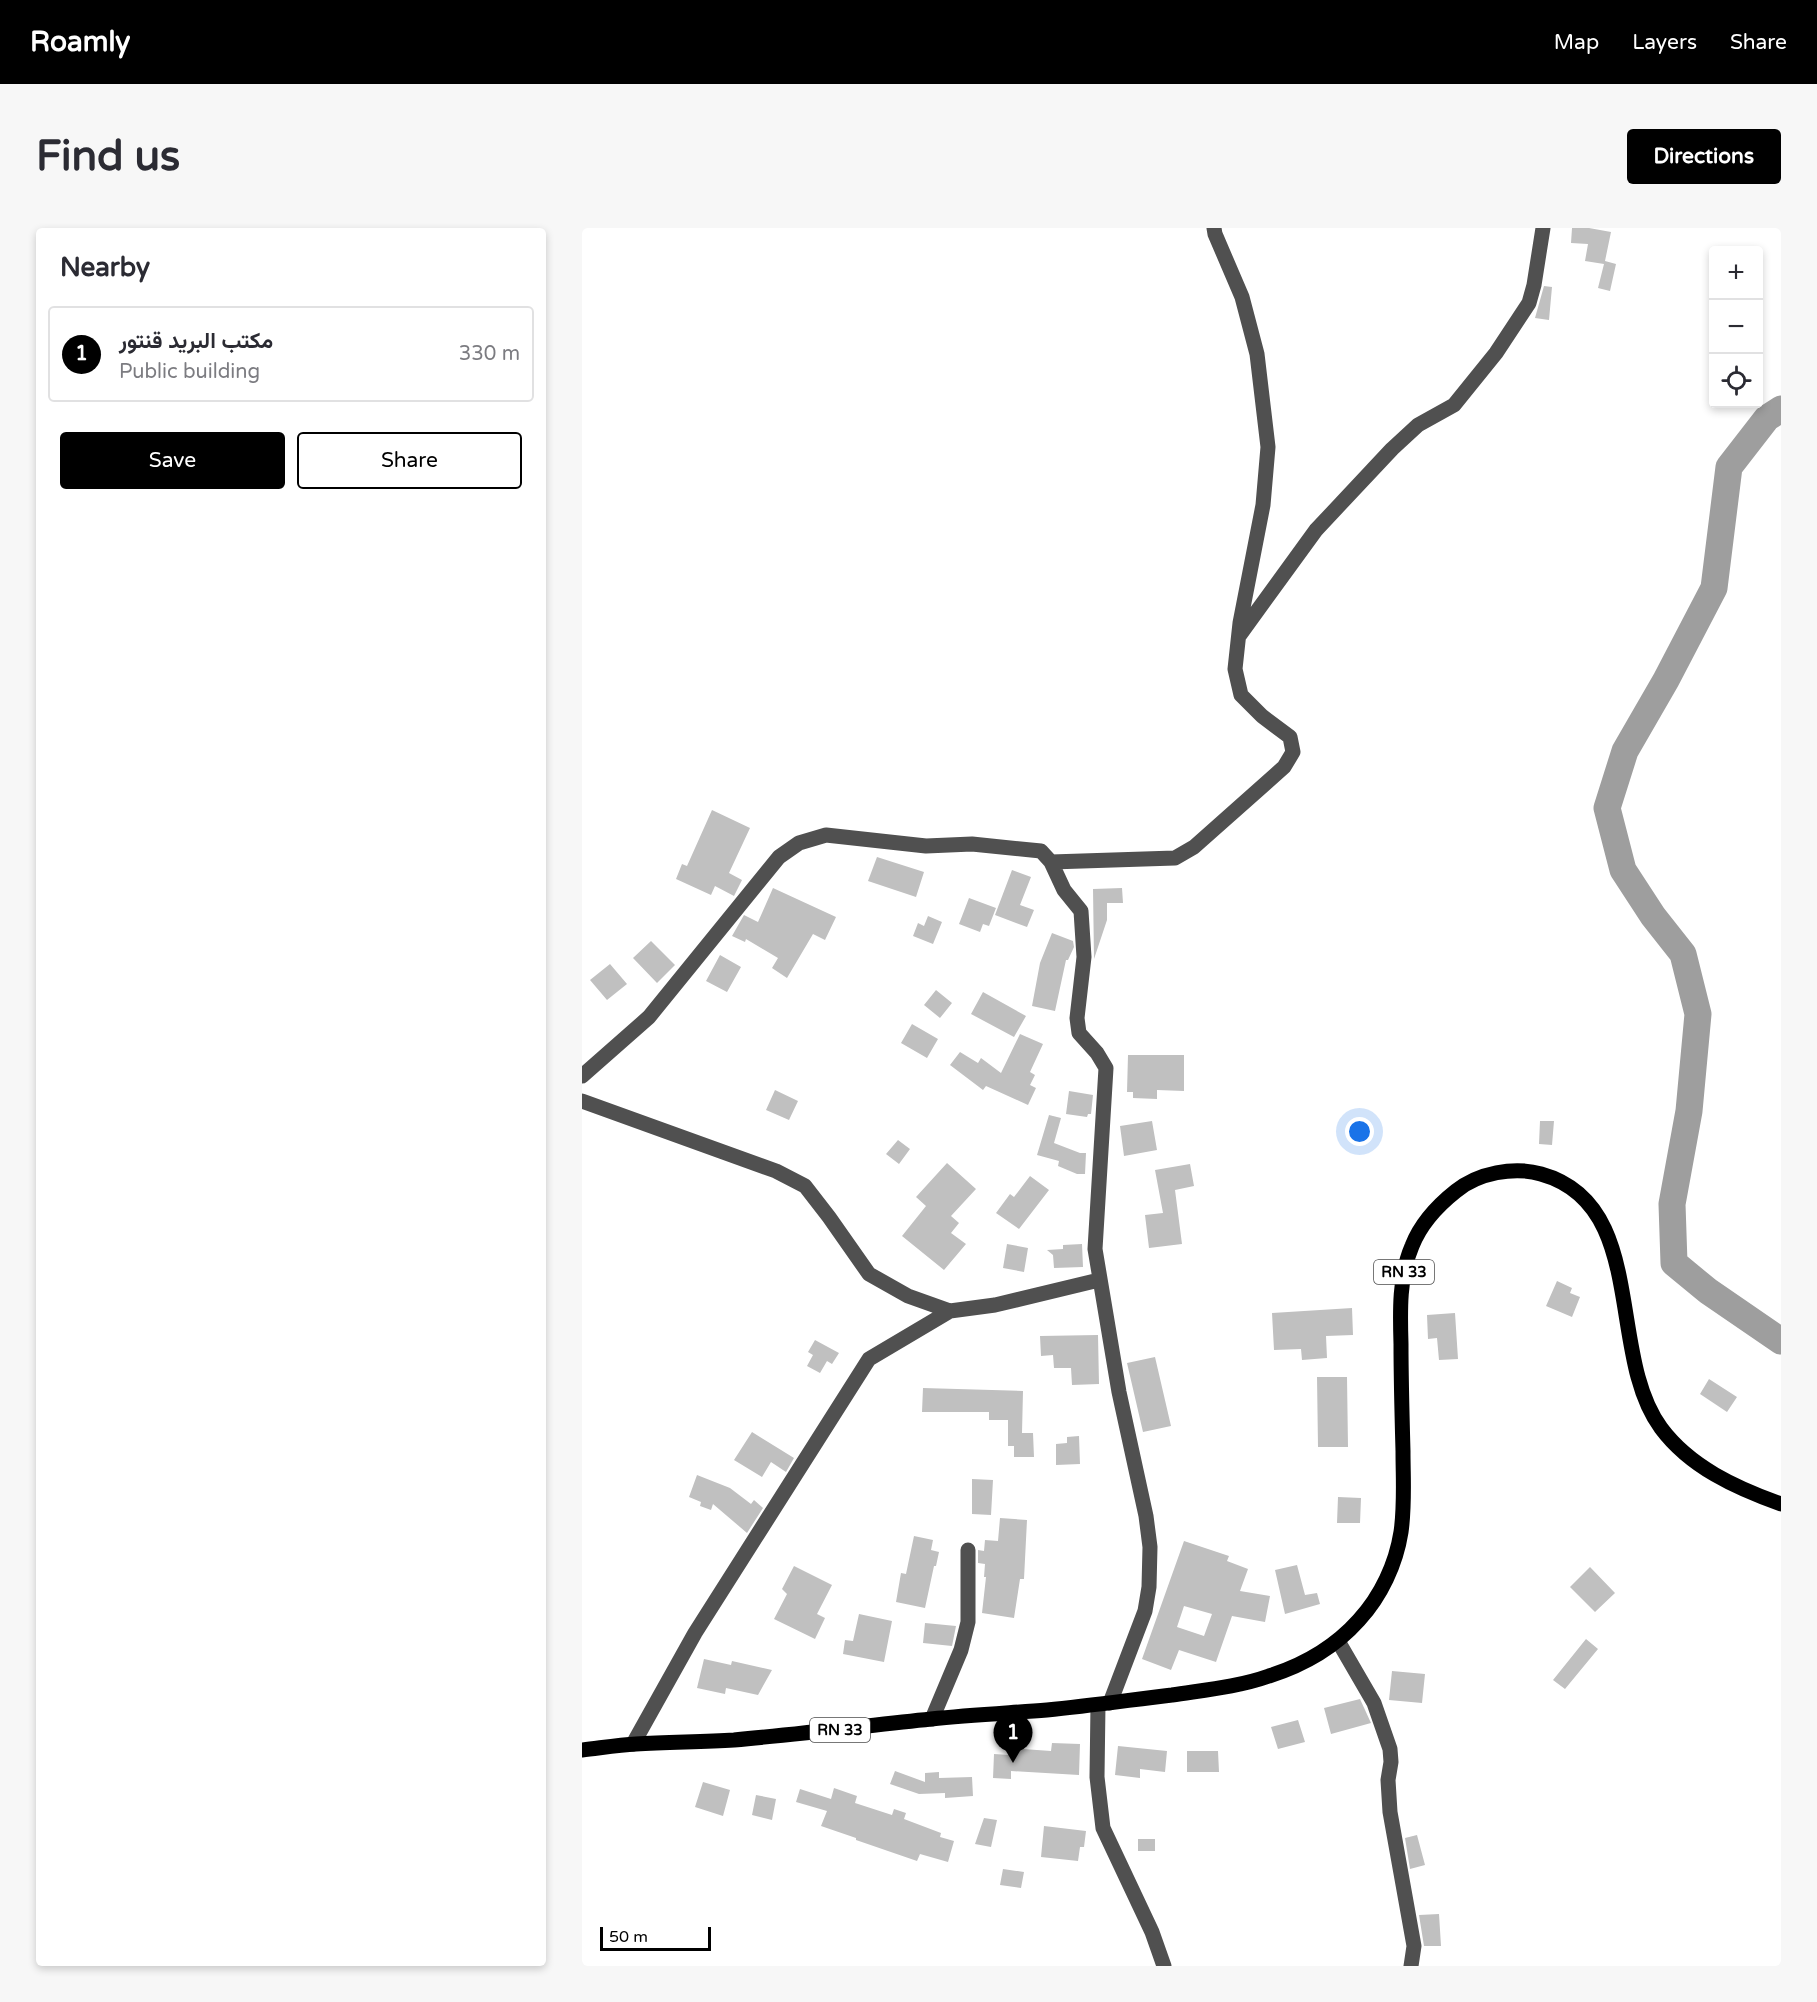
<!DOCTYPE html>
<meta charset="utf-8">
<style>
:root{--surface:#fff;--page:#f7f7f7;--text:#2b2b33;--muted:#7c7c81;--line:#e1e1e2;--accent:#000}
body{margin:0;font-family:"Varela Round",Vazirmatn,sans-serif;background:var(--page);color:var(--text)}
.controls{position:absolute;right:18px;top:18px;display:grid;overflow:hidden;border-radius:6px;box-shadow:0 3px 9px #0003}
.controls button{width:54px;height:54px;display:grid;place-items:center;padding:0;border:0;border-bottom:2px solid var(--line);background:var(--surface);color:var(--text);font:30px sans-serif}
.scale{position:absolute;left:18px;bottom:15px;width:111px;box-sizing:border-box;padding-left:6px;border:3px solid #000;border-top:0;font-size:16px;line-height:21px;white-space:nowrap;color:#000;-webkit-text-stroke:4px #fff;paint-order:stroke}
.you{position:absolute;left:778px;top:904px;width:21px;height:21px;margin:-15px;border:4px solid #fff;border-radius:50%;background:#1a73e8;box-shadow:0 0 0 9px #1a73e833}
.badge{display:grid;place-items:center;width:39px;height:39px;border-radius:50%;background:var(--accent);color:#fff;font-size:20px;font-weight:700}
.pin{position:absolute;translate:-50% -50px;filter:drop-shadow(0 2px 3px #0008)}
.pin::after{content:'';position:absolute;top:32px;width:21px;height:18px;background:inherit;clip-path:polygon(0 0,100% 0,50% 100%)}
.list{margin:0;padding:0;list-style:none}
h2{display:flex;justify-content:space-between;align-items:center;height:78px;margin:0;padding:0 24px;font-size:26px}
h2 small{font-size:20px;font-weight:400;color:var(--muted)}
.list li{display:grid;grid-template-columns:39px 1fr auto;gap:18px;align-items:center;box-sizing:border-box;height:96px;margin:0 12px 12px;padding:0 12px;border:2px solid var(--line);border-radius:6px}
.list b{display:block;font-size:22px;white-space:nowrap}
.list p{margin:0;font-size:20px;white-space:nowrap;color:var(--muted)}
.list em{font-size:20px;font-style:normal;color:var(--muted)}
.actions{display:flex;gap:12px;padding:18px 24px}
.actions a{flex:1;padding:14px 0;border:2px solid var(--accent);border-radius:6px;text-align:center;font-size:21px;color:var(--accent)}
.actions .main{background:var(--accent);color:#fff}
.icon{flex:none;width:33px;height:33px;fill:none;stroke:currentColor;stroke-width:2;stroke-linecap:round;stroke-linejoin:round}
.map{position:relative;flex:none;width:1199px;height:1738px;overflow:hidden;border-radius:6px}
header{display:flex;align-items:center;gap:36px;box-sizing:border-box;height:84px;padding:0 30px;background:var(--accent);color:#fff}
header strong{font-size:28px}
nav{display:flex;gap:33px;margin-inline-start:auto;font-size:21px}
.intro{display:flex;align-items:center;justify-content:space-between;box-sizing:border-box;height:144px;padding:0 36px}
h1{margin:0;font-size:42px}
.button{padding:15px 27px;border-radius:6px;background:var(--accent);color:#fff;font-size:21px;font-weight:700}
main{display:flex;gap:36px;padding:0 36px}
aside{flex:1;background:var(--surface);border-radius:6px;box-shadow:0 3px 9px #0003}
.map>svg:first-child{display:block}
</style>
<header>
<strong>Roamly</strong>
<nav><a>Map</a><a>Layers</a><a>Share</a></nav>
</header>
<div class="intro"><h1>Find us</h1><a class="button">Directions</a></div>
<main>
<aside>
<h2>Nearby<small></small></h2>
<ul class="list">
<li><span class="badge">1</span><div><b>مكتب البريد قنتور</b><p>Public building</p></div><em>330 m</em></li>
</ul>
<div class="actions"><a class="main">Save</a><a>Share</a></div>
</aside>
<div class="map">
<svg width="1199" height="1738" viewBox="0 0 1199 1738">
<rect width="100%" height="100%" fill="#fff"/>
<g fill="none" stroke-linecap="round" stroke-linejoin="round">
<path stroke="#9e9e9e" stroke-width="27" d="M1199 181 1185 190 1147 239 1132 360 1084 452 1043 523 1025 580 1041 642 1071 688 1101 726 1116 786 1107 883 1090 976 1092 1035 1126 1063 1199 1113"/>
</g>
<path fill="#c0c0c0" fill-rule="evenodd" d="M990 0H1007L1029 4 1023 33 1034 36 1028 63 1016 60 1022 36 1003 33 1006 16 989 15Z
M962 58 970 59 967 92 953 90Z
M130 582 168 600 147 645 160 652 152 668 133 658 129 667 94 651 100 636 105 638Z
M295 629 342 644 334 669 286 653Z
M430 642 449 649 438 677 452 682 445 699 413 687Z
M191 660 254 689 243 712 231 706 205 750 190 740 196 730 164 711 163 714 150 708 162 687 176 694Z
M540 660 541 675H525V692L512 731 511 661Z
M387 670 414 680 407 698 401 696 398 704 377 696Z
M346 688 360 694 351 716 331 708 336 695 342 698Z
M470 705 491 713 492 719 486 732H484L473 783 450 778 458 735Z
M69 713 93 737 75 755 51 730Z
M138 727 159 739 145 764 124 753Z
M28 736 45 756 25 772 8 752Z
M354 762 370 775 358 790 342 777Z
M401 764 444 788 432 809 389 786Z
M330 796 356 811 345 830 319 815Z
M438 806 461 816 448 844 453 847 448 857 454 860 446 877 404 858 401 862 368 837 378 824 396 835 399 830 419 845Z
M546 827H602V863L575 862V871L551 870V864H545Z
M193 862 216 873 207 892 184 882Z
M487 863 511 867 509 886H506L505 889 484 886Z
M467 887 479 890 472 915 498 925H504L503 946H495L476 938 477 933 455 927Z
M570 893 575 922 542 928 538 898Z
M958 893H972L970 917 957 916Z
M316 912 328 921 317 936 304 926Z
M365 935 394 961 369 988 377 995 369 1005 384 1016 362 1042 320 1008 344 978 334 969Z
M608 936 612 958 593 962 600 1016 567 1020 563 987 581 985 573 942Z
M448 948 467 962 437 1001 414 985 428 966 432 969Z
M425 1016 446 1020 442 1044 421 1040Z
M500 1016 501 1039 472 1040 471 1027 465 1022 481 1021V1017Z
M975 1053 990 1060 988 1065 998 1069 990 1089 964 1078Z
M770 1080 771 1107 744 1108 745 1130 720 1132 719 1121 692 1122 690 1085Z
M873 1085 876 1131 857 1132 855 1110 846 1111 845 1087Z
M516 1107 517 1156 490 1157 489 1140H472L471 1127 459 1128 458 1108Z
M233 1112 257 1125 250 1136 245 1133 238 1145 225 1138 231 1127 226 1124Z
M573 1129 589 1198 561 1204 545 1135Z
M735 1149H765L766 1219H736Z
M1127 1151 1155 1169 1145 1184 1118 1166Z
M341 1160 441 1163 440 1205H451L452 1229H432V1218H426V1192H407V1184H340Z
M170 1204 212 1230 204 1244 189 1234 180 1249 152 1232Z
M497 1208 498 1236 474 1237V1216L485 1215V1209Z
M115 1247 148 1260 169 1276 172 1272 181 1280 165 1305 131 1276 129 1282 118 1278 119 1274 107 1269Z
M390 1251 411 1252 409 1287 390 1286Z
M756 1269 779 1270 778 1295H755Z
M418 1290 445 1292 442 1351H438L432 1390 400 1385 404 1349H402L403 1336 396 1335V1322L402 1323 403 1312 416 1313Z
M332 1308 351 1312 349 1322 357 1324 354 1338H352L343 1380 314 1374 319 1345 324 1346Z
M602 1313 647 1328 645 1333 666 1341 658 1363 688 1368 683 1394 650 1388 634 1434 597 1422 589 1442 560 1431ZM602 1378 630 1386 622 1408 595 1399Z
M715 1337 723 1367 735 1365 738 1376 703 1386 693 1342Z
M212 1338 250 1357 235 1386 243 1390 233 1411 192 1391 205 1366 200 1361Z
M1008 1339 1033 1365 1013 1384 988 1359Z
M277 1386 310 1393 302 1434 261 1426 263 1412 271 1413Z
M343 1395 374 1398 370 1418 341 1415Z
M1004 1411 1016 1421 983 1461 971 1452Z
M122 1431 149 1437 150 1433 190 1442 176 1467 144 1460 143 1466 115 1460Z
M810 1443 843 1446 840 1475 807 1472Z
M778 1471 789 1495 749 1506 742 1480Z
M716 1492 723 1514 696 1521 689 1499Z
M470 1515 498 1516 497 1547 429 1543V1551L411 1550 412 1526 427 1527 428 1520 469 1523Z
M536 1518 585 1523 583 1544 558 1541V1550L533 1547Z
M605 1523H636L637 1544H605Z
M313 1543 343 1554V1545L357 1544V1550L390 1549 391 1568 363 1570V1565L337 1566 308 1556Z
M121 1554 148 1562 141 1588 113 1579Z
M252 1560 275 1568 273 1575 310 1587 312 1581 324 1585 322 1591 359 1605 358 1609 372 1613 366 1634 338 1626 335 1633 274 1612V1610L239 1598 245 1583 214 1574 218 1561 249 1571Z
M174 1567 194 1571 190 1592 170 1587Z
M402 1590 415 1592 409 1619 393 1616Z
M462 1598 504 1603 502 1619H498L496 1633 459 1629Z
M835 1607 843 1637 828 1641 823 1610Z
M556 1611H573V1623H556Z
M421 1641 442 1644 439 1660 418 1657Z
M857 1686 859 1718H842L837 1687Z"/>
<g fill="none" stroke-linecap="round" stroke-linejoin="round">
<path stroke="#727272" stroke-width="3" stroke-dasharray="1.5 3" stroke-linecap="butt" d="M430 1499 431 1507 442 1516 443 1520"/>
<path stroke="#505050" stroke-width="15" d="M657 408 734 302 810 221 836 197 872 177 914 125 947 75 952 57 961 0
M469 634 482 662 499 683 502 729 495 790 497 805 515 825 524 840 513 1021 537 1164 564 1288 568 1319 567 1359 563 1383 528 1475
M0 848 67 789 197 629 217 615 244 607 344 618 390 616 459 623 469 634 593 630 612 619 702 539 711 524 708 509 680 488 659 467 653 441 658 395 681 277 686 219 675 126 660 69 633 6 632 0
M0 873 194 943 223 958 247 989 287 1046 326 1068 368 1083 413 1077 517 1052
M756 1413 792 1475 808 1521 809 1534 806 1552 808 1584 832 1718 829 1738
M516 1477 515 1549 521 1600 570 1704 582 1738
M350 1491 379 1422 386 1394V1322
M51 1516 113 1405 287 1131 368 1083"/>
<path stroke="#000" stroke-width="15" d="M0 1522C18 1520 36 1517 54 1516 86 1514 119 1514 152 1512 218 1506 283 1498 349 1491 388 1487 426 1485 465 1482 507 1478 548 1472 590 1467 622 1462 656 1459 687 1448 722 1437 752 1420 777 1392 799 1368 814 1336 819 1304 823 1277 821 1250 821 1223 820 1187 819 1152 819 1116 818 1084 817 1048 830 1018 839 995 855 978 874 963 896 945 932 938 959 946 1067 976 1024 1126 1079 1200 1108 1239 1154 1260 1199 1276"/>
</g>
<g text-anchor="middle" dominant-baseline="central" stroke-width="4.5" stroke-linejoin="round" paint-order="stroke">
<g fill="#fff" stroke="#4c4c4c" stroke-width="1.5">
<rect x="792" y="1032" width="60" height="24" rx="4.5"/>
<rect x="228" y="1490" width="60" height="24" rx="4.5"/>
</g>
<g font-size="15" font-weight="bold" fill="#000">
<text x="822" y="1044">RN 33</text>
<text x="258" y="1502">RN 33</text>
</g>
</g>
</svg>
<div class="controls">
<button>+</button>
<button>−</button>
<button><svg class="icon" aria-label="locate" viewBox="0 0 24 24"><circle cx="12" cy="12" r="6"/><path d="M12 2v4M12 18v4M2 12h4M18 12h4"/></svg></button>
</div>
<div class="scale">50 m</div>
<div class="you"></div>
<div class="pin badge" style="left:431px;top:1535px">1</div>
</div>
</main>
